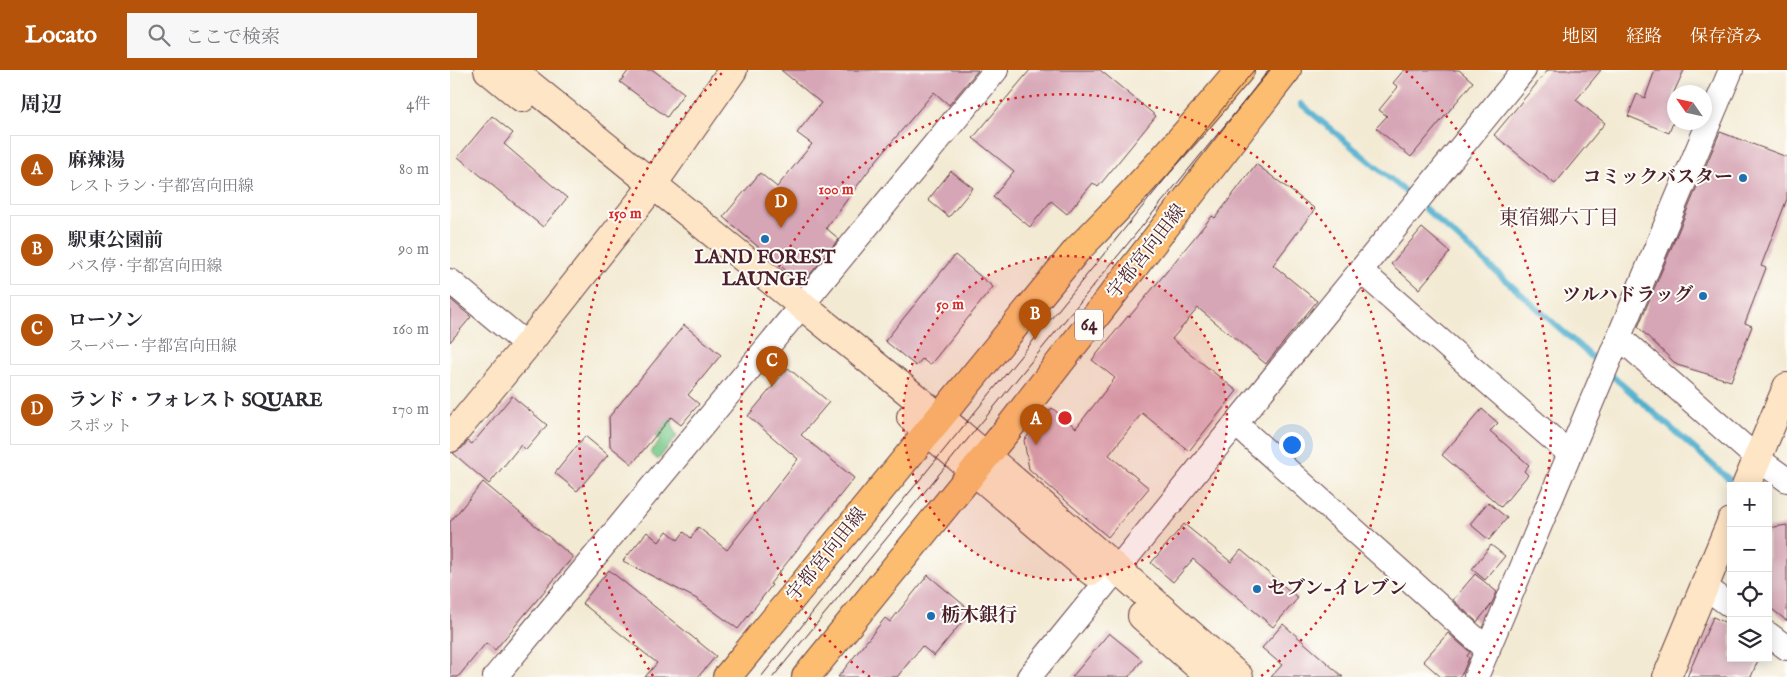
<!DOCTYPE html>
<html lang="ja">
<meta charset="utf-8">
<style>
:root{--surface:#fff;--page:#f7f7f7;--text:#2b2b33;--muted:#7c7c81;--line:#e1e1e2;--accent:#b45309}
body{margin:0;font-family:"IM FELL English","Noto Serif JP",serif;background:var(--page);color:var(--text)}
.controls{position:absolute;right:15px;bottom:15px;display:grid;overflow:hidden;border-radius:0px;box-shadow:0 2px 12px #0003}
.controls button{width:45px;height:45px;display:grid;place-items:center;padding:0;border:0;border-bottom:1px solid var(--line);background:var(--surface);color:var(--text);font:25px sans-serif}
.compass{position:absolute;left:1217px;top:15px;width:45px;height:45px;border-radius:50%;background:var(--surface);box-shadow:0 2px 12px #0003;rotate:304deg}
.you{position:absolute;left:841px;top:374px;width:18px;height:18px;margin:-12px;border:4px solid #fff;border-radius:50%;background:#1a73e8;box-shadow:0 0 0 8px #1a73e833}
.badge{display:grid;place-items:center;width:32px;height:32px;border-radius:50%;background:var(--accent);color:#fff;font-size:16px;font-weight:700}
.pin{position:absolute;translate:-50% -41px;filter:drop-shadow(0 1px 2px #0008)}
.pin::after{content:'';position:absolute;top:26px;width:18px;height:15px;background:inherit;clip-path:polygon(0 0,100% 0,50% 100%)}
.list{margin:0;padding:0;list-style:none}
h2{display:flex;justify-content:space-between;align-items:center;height:65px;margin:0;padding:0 20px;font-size:21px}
h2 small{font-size:16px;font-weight:400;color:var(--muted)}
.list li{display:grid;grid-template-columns:32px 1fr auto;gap:15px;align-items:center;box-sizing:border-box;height:70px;margin:0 10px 10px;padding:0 10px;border:1px solid var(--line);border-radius:0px}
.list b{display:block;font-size:19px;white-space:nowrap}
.list p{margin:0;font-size:16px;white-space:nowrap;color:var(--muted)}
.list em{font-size:16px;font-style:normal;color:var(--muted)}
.icon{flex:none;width:28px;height:28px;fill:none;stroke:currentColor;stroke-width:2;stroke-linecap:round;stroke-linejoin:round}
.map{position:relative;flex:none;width:1337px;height:607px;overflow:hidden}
header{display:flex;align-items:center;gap:30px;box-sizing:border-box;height:70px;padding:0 25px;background:var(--accent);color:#fff}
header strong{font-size:24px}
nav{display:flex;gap:28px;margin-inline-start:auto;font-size:18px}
.search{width:350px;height:45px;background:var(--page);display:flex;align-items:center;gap:12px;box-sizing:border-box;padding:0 18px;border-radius:0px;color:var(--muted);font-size:19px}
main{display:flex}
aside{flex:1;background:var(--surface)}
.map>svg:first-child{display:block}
</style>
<header>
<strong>Locato</strong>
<div class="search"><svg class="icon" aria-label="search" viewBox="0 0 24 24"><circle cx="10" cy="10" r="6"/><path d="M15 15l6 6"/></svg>ここで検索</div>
<nav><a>地図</a><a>経路</a><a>保存済み</a></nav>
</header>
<main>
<aside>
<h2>周辺<small>4件</small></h2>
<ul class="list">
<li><span class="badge">A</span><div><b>麻辣湯</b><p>レストラン · 宇都宮向田線</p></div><em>80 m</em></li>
<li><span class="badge">B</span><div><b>駅東公園前</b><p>バス停 · 宇都宮向田線</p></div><em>90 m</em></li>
<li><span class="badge">C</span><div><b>ローソン</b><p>スーパー · 宇都宮向田線</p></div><em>160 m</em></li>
<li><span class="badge">D</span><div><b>ランド・フォレスト SQUARE</b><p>スポット</p></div><em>170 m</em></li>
</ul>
</aside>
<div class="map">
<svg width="1337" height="607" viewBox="0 0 1337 607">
<rect width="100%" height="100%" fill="#fdfcf7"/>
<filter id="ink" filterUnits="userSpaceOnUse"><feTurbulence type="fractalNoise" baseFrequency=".02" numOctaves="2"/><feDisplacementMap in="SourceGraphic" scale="10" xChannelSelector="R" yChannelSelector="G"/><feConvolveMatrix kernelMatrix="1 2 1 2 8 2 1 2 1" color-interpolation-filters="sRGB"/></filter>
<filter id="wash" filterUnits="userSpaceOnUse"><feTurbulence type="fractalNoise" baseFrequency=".0096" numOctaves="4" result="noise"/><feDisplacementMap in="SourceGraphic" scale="20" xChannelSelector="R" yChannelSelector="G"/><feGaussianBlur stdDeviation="1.12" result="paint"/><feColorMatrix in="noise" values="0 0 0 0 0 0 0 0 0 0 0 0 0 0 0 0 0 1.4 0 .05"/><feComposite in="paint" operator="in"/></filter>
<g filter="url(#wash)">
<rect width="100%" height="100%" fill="#f3ead3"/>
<path fill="#77c889" stroke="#60745a" d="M221 347 224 361 227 366 208 390 200 383 210 371 206 365Z"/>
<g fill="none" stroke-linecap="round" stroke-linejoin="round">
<path stroke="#4fafce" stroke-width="6" d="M851 34 963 128
M971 135 1152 296
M1159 303 1281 411"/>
</g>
<g id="blocks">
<path fill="#d7a6b6" d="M179 0H203L234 23 217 47 170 12Z
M331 0H528L499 35 484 22 425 92 376 158 389 169 352 214 273 147 310 103 327 117 362 74 347 63 371 33Z
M580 0H650L706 46 648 117 643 113 617 144 601 131 580 157 543 127 564 101 523 68Z
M954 0H1009L1023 12 961 87 926 58 937 46 929 40 948 17 943 13Z
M1098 0H1151L1126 30 1155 53 1105 114 1044 65Z
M1205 0H1234L1224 22V50L1219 63 1178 46 1187 24 1195 28Z
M42 46 63 63 54 74 117 128 93 157 8 87Z
M1270 62 1337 87V129L1311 196 1316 198 1295 253 1302 256 1281 311 1227 295 1188 257Z
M806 94 865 139 823 195 867 231 816 294 748 238 722 269 787 321 739 381 692 343 659 385 699 418 658 467 579 399 574 370 602 338 626 358 665 308 642 290 678 246 679 247 704 217 762 146 765 148Z
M501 101 523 118 499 147 478 130Z
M972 158 1000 182 969 219 941 194Z
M505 185 543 217 480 295 472 289 466 296 435 271Z
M0 229 21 247 0 272Z
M234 255 271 285 238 325 249 334 231 355 221 347 182 394 160 376 159 347Z
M338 298 379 332 351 365 404 408 320 514 322 515 288 559 247 529 173 491 197 462 209 472 217 461 228 470 234 462 241 468 248 457 277 480 348 389 298 346Z
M62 326 97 355 76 380 71 375 39 414 3 383 12 378 18 371 22 374Z
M1032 339 1048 353 1040 361 1079 395 1074 401 1078 405 1051 437 992 385Z
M135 366 158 385 127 421 105 403Z
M33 412 123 487 45 580 36 573 8 607H0V452Z
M1038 432 1057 448 1039 470 1020 454Z
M734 454 781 492 791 480 848 528 823 557 743 489 723 512 701 493Z
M1337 455V551L1318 536V458Z
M1041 475 1055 486 1035 510 1022 499Z
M159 500 266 586 248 607H195L207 593 132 533Z
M1025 504 1047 522 1041 535 1027 552 1003 530Z
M478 505 521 541 484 586 472 576 447 607H388L435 548 440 552Z
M1263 547 1281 555V588H1309L1301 607H1237Z
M833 554 893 607H821L832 595 812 578Z
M659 563 692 590 679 607H622Z
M998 563 1020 582 1017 586 1019 588 1013 602 1009 607H991L973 591Z"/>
</g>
</g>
<g filter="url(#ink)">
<use href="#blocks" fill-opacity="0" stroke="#633d44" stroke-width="1"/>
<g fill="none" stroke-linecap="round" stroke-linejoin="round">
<defs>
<path id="street" d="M911 201 1120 384
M0 211 77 275
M1169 267 1308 389 1337 410
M786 354 1038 580
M1254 516 1281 536
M1318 564 1337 578
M45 607 546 0
M579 607 1074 0
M1026 607 1281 0"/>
<path id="secondary" d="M38 0 72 28
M62 0 509 363 667 499 789 607
M461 347 641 501
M0 368 77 275 194 127 283 0
M1296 416 1337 317
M692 546 760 607
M1217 607 1281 452"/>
<path id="primary" d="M277 607 627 180C684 123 738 62 790 0
M356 607 558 359 837 0"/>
</defs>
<use href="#street" stroke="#633d44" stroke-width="26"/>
<use href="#secondary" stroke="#633d44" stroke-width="30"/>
<use href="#primary" stroke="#633d44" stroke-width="30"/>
<use href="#street" stroke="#fff" stroke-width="24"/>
<use href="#secondary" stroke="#fee5c5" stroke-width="28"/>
<use href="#primary" stroke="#fcbd6f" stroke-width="28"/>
<path stroke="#4a1f2b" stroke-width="1" d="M311 607 423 467 804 0
M323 607 820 0"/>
</g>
</g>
<circle cx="615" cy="348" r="162" fill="#d62828" fill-opacity=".12"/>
<g fill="none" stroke="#d62828" stroke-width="2.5" stroke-dasharray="2.5 5">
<circle cx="615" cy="348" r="162"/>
<path d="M420 607A324 324 0 1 1 810 607"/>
<path d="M203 606A486 486 0 0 1 274 1M956 1A486 486 0 0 1 1027 606"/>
</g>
<g fill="#1f6fb2" stroke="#fdfcf7" stroke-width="2">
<circle cx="1293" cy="108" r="5"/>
<circle cx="315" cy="169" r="5"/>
<circle cx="1253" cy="226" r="5"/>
<circle cx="807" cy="519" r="5"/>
<circle cx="481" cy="546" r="5"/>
</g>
<g text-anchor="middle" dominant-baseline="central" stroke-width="4" stroke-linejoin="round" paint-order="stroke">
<rect fill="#fdfcf7" stroke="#806168" stroke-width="1" x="625" y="239.5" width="28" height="31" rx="4"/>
<g font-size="18" font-weight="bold" fill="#4a1f2b">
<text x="639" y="255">64</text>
</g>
<g font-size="19" font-weight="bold" fill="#4a1f2b" stroke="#fdfcf7" text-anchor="end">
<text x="1283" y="108">コミックバスター</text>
<text x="315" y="188" text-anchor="middle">LAND FOREST<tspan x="315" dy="22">LAUNGE</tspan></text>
<text x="1243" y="226">ツルハドラッグ</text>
<text x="817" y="519" text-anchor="start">セブン-イレブン</text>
<text x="491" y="546" text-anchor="start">栃木銀行</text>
</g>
<g font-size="19" fill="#4a1f2b" stroke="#fdfcf7">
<text transform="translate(697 182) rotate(-52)">宇都宮向田線</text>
<text transform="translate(377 485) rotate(-51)">宇都宮向田線</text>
</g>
<g font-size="20" fill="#4a1f2b" stroke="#fdfcf7">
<text x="1109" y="148">東宿郷六丁目</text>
</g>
</g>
<circle cx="615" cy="348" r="8" fill="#d62828" stroke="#fdfcf7" stroke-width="2.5"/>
<g font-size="15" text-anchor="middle" font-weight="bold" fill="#d62828" stroke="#fdfcf7" stroke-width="4" stroke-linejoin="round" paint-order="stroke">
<text x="386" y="124">100 m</text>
<text x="175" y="148">150 m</text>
<text x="500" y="239">50 m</text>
</g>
</svg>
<div class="controls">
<button>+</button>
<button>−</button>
<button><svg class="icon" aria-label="locate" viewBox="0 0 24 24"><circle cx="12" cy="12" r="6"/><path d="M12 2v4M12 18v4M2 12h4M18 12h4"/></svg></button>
<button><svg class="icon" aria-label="layers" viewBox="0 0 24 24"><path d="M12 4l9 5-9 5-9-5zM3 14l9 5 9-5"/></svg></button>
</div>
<svg class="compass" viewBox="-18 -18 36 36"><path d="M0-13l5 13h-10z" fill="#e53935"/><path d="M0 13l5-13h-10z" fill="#7c7c81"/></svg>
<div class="you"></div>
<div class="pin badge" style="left:586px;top:375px">A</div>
<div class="pin badge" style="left:585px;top:270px">B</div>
<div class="pin badge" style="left:322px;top:317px">C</div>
<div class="pin badge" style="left:331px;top:158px">D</div>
</div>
</main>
